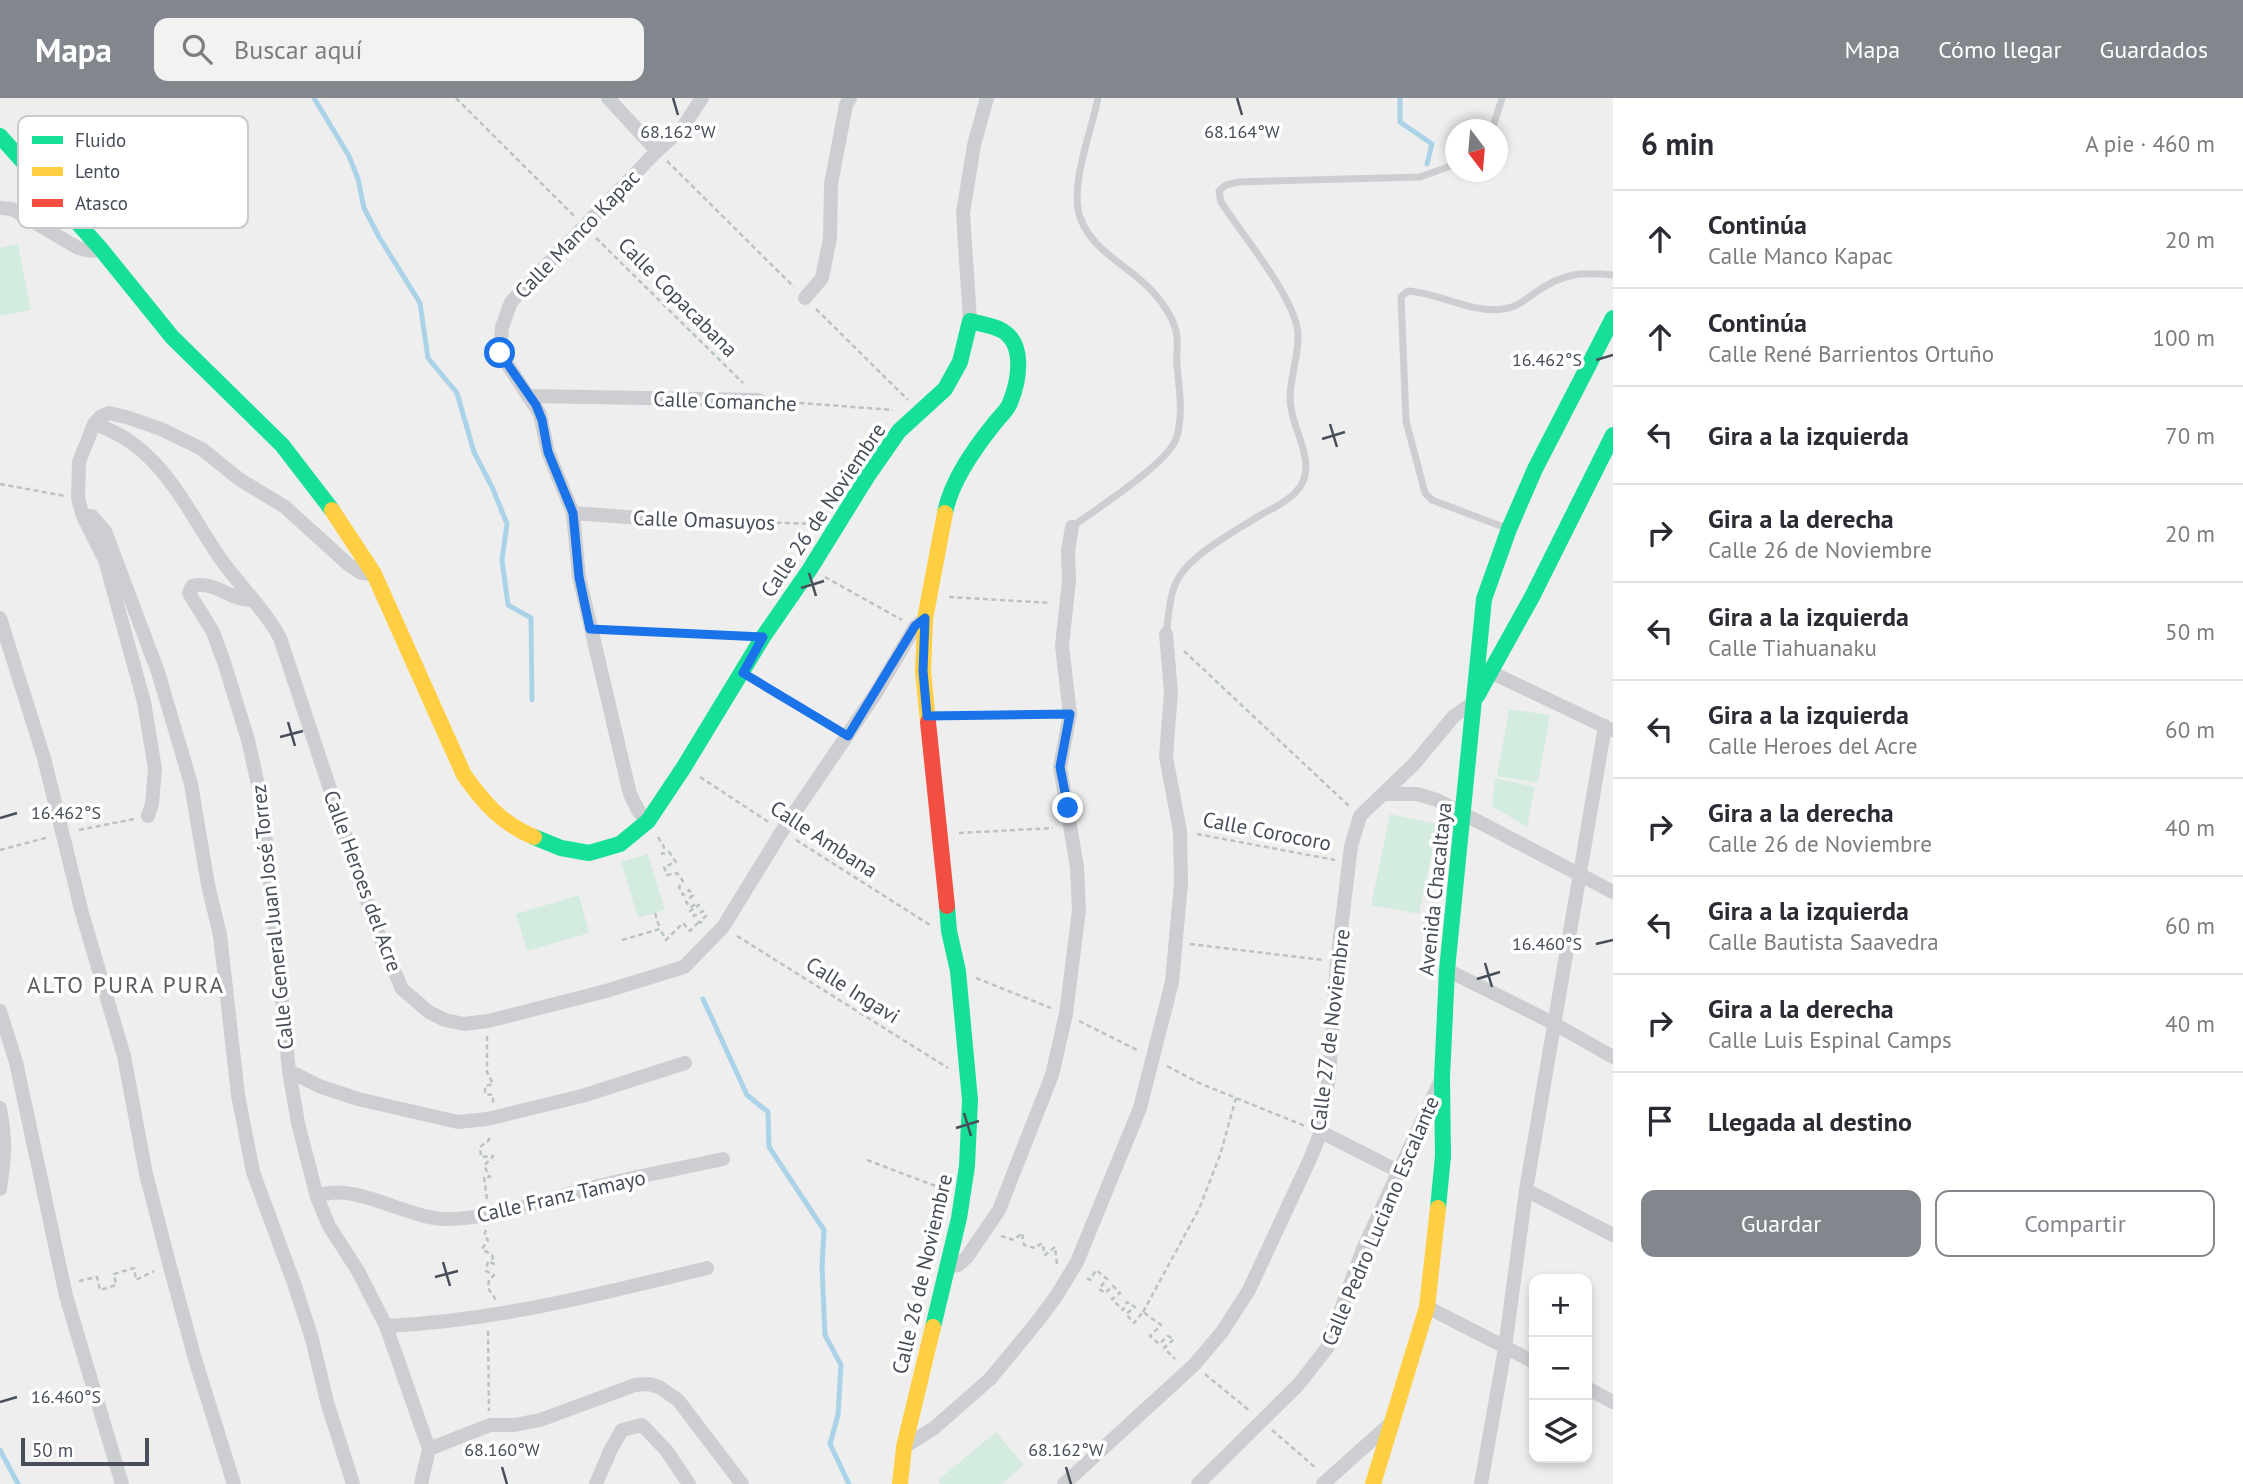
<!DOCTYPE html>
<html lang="es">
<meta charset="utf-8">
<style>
:root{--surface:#fff;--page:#f2f2f3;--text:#2b2b33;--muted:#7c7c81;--line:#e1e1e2;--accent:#82868d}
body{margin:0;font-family:"PT Sans",sans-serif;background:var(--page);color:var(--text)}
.controls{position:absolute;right:21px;bottom:21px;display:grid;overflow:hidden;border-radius:14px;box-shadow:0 4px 10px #0003}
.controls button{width:63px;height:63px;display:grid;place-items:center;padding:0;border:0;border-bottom:2px solid var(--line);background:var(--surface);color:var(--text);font:35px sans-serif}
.compass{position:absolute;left:1445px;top:21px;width:63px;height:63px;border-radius:50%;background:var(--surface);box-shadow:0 4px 10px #0003;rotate:164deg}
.scale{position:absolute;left:21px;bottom:18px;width:128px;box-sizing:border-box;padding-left:7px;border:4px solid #474e59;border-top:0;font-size:19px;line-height:24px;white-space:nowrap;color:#474e59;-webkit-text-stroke:5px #fff;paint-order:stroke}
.stop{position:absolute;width:21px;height:21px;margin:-16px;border:5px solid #1a73e8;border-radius:50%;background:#fff}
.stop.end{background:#1a73e8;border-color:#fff;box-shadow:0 2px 7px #0008}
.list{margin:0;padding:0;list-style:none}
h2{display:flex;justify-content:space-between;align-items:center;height:91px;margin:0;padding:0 28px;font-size:30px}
h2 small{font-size:23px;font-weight:400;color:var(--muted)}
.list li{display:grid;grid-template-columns:46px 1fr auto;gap:21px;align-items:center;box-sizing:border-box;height:98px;padding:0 28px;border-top:2px solid var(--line)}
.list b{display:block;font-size:26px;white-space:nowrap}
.list p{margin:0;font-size:23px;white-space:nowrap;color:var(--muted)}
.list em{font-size:23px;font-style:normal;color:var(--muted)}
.actions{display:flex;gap:14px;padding:21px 28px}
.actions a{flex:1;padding:16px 0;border:2px solid var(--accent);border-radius:14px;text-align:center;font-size:24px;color:var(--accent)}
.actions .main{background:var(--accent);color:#fff}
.icon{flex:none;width:38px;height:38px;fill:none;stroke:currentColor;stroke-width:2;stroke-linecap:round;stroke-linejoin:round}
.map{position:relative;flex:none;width:1613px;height:1386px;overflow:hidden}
header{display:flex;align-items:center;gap:42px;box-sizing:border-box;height:98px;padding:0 35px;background:var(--accent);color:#fff}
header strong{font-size:33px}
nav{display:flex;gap:38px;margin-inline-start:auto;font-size:24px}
.search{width:490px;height:63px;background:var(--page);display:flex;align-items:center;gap:18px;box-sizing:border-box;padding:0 24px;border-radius:14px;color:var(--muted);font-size:26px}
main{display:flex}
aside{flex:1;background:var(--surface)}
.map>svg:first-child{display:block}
</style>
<header>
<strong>Mapa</strong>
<div class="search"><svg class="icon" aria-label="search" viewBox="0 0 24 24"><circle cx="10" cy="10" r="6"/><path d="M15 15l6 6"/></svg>Buscar aquí</div>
<nav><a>Mapa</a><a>Cómo llegar</a><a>Guardados</a></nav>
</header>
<main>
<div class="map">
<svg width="1613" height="1386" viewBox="0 0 1613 1386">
<rect width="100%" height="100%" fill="#efeeee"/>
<path fill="#d4ece0" d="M18 146 31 212 0 218V150Z
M1509 611 1550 617 1538 685 1497 678Z
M1495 680 1535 689 1527 729 1492 708Z
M1390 716 1438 726 1419 816 1371 807Z
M648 756 665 812 638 820 621 764Z
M579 797 589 835 527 853 516 816Z
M996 1334 1024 1367 1001 1386H941L938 1382Z"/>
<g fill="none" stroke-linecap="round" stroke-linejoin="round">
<path stroke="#abd3e8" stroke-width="5" d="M314 0 349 58 358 81 364 110 379 139 420 205 428 260 457 295 474 354 493 391 507 426 502 462 508 507 531 520 532 602
M1400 0V24L1432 46 1427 66
M703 901 747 997 768 1014 769 1049 824 1132 822 1169 825 1237 841 1267 838 1317 830 1346 849 1386
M0 1352 18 1386"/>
<path stroke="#b9c4c2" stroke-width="2.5" stroke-dasharray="5 3.5" stroke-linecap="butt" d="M456 0 574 118
M667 63 794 189
M596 140 743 285
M816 211 908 302
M774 303 893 312
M0 386 65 398
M666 421 817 426
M825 479 902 522
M949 499 1051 505
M608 532 744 538
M1184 553 1350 709
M757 583 833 629
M944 618 1056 616
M700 679 770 725
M79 732 134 721
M959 735 1053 730
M1197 736 1335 762
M658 739 664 749 662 756 669 754 676 764 664 769 667 777 677 775 683 783 679 789 683 797 689 792 693 797 686 804 691 809 697 805 699 807 690 813 694 818 703 813 706 818 699 824 705 825
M796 742 930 827
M0 752 49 739
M655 815 660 831
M737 838 948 970
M622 842 660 831 666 842 683 825 690 833 699 824
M1190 846 1323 862
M976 880 1051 910
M1079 923 1139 953
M487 938V974L493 986 485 988V996L493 997V1005
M1167 968 1199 985 1305 1028
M867 1062 946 1092
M487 1101 484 1079H490L484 1068 493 1058 481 1059 480 1049 489 1042V1036
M486 1132 484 1137 488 1142 482 1151 492 1157 494 1166 488 1163 486 1173 494 1177 489 1182 488 1190 496 1202
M1001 1138 1014 1142 1022 1135 1024 1147 1035 1150 1042 1145 1045 1157 1055 1149 1057 1166
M1087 1180 1090 1182 1096 1172 1107 1181 1099 1191 1105 1195 1113 1188 1120 1195 1112 1201 1123 1212 1127 1204 1135 1209 1126 1216 1134 1225 1143 1214 1161 1227 1150 1238 1159 1246 1168 1238 1174 1241 1164 1250 1175 1261
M79 1183 97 1179 100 1192 116 1187 114 1176 134 1170 136 1182 154 1173
M1143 1214 1199 1111 1220 1057 1236 1000
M488 1233 489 1313
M1205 1276 1251 1314
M1272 1332 1317 1371"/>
<path stroke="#ccced1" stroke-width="7" d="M1492 32 1502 0
M1072 429C1096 411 1167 366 1176 341 1184 317 1179 291 1177 267 1176 258 1178 249 1177 240 1176 224 1164 206 1153 194 1130 168 1092 154 1080 119 1069 88 1092 32 1098 0
M1506 430 1432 402 1425 395 1406 323 1401 199 1408 193C1440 195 1472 216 1503 211 1516 210 1526 201 1536 194 1564 175 1580 174 1613 177
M1166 536C1169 518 1169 495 1179 479 1193 456 1236 432 1259 418 1271 411 1284 406 1295 395 1320 370 1295 337 1291 310 1287 286 1299 261 1298 236 1296 200 1242 137 1221 104L1219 93 1226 87 1238 84 1420 79 1456 66"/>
<path stroke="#ccced1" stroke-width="14" d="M608 0 657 53
M0 110 12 111 78 150C86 152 93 155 100 150
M805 200 822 180 830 140 831 86 846 7 850 0
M970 223 963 115 974 47 987 0
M530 298 759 302
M94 326C161 347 185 410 222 463 241 489 265 512 280 540L376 830 402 891 429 914 445 922 464 926 488 923 606 893 684 869 723 829 782 733 874 598 915 529 925 521
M573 415 653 421
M83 418H92L105 433 158 574 191 686 208 787 220 837 238 997 253 1074 295 1188 312 1241 327 1304 353 1386
M251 502C230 502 213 482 192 488L189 495 213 534 224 564 248 642 262 704 289 973 298 1025 317 1099 329 1128 358 1173 386 1228 429 1351
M0 520 44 660 82 815 124 958 146 1076 169 1165 195 1261 234 1386
M1482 570 1612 632
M1383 696H1417L1437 702 1613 794
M148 718 152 706 155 671 144 604 105 462 83 418 78 400 79 364 94 326 100 319 109 315 126 319 161 331 202 351 239 381 285 409 349 467 361 475 374 476
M648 723 639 714 630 696 579 479 573 415 548 354 540 316 500 255 502 229 511 204 657 53 683 29 702 0
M1447 872 1553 925 1613 959
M0 913 16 964 66 1198 122 1386
M289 973 319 988 358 1001 458 1024 487 1021 582 998 685 965
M0 1010C6 1044 5 1056 0 1091
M1321 1034 1400 1074
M1526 1092 1613 1137
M317 1099C349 1081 410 1122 446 1121 495 1121 540 1103 587 1091 632 1079 678 1071 723 1061
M947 1169 958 1167 967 1159 999 1112 1052 977 1066 916 1079 812 1077 769 1060 669 1070 616 1062 548 1069 483 1068 453 1072 429
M1427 1209 1534 1264
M386 1228C495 1223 601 1196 707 1170
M1587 1290 1613 1304
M904 1349 934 1330 990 1281 1037 1224 1057 1197 1077 1164 1140 1010 1172 884 1181 785 1180 733 1166 659 1171 594 1166 536
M429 1351 490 1327H514L540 1322 635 1287 649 1286 659 1289 678 1302 742 1386
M421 1386 429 1351
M596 1386 611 1351 622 1332 642 1327 666 1352 689 1386
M1064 1386 1194 1267 1222 1234 1249 1192 1310 1061 1321 1034 1329 978 1337 864 1349 765 1351 748 1360 718 1414 666 1454 618 1473 605
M1198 1386 1298 1287 1327 1250 1363 1151 1439 986
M1323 1386 1392 1324
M1481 1386 1505 1250 1526 1092 1605 628"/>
<path stroke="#16e098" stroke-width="16" d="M0 38 100 150 172 239 282 347 332 412
M1477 598 1533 497 1613 337
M534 739 561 750 589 755 620 746 648 723 684 669 763 539 810 471 867 379 899 333 945 291 960 264 970 223C980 226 992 227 1001 232 1026 245 1019 283 1010 305 1007 313 999 319 994 326 974 351 951 383 945 415
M1438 1110 1443 1058 1442 980 1447 872 1484 501 1509 431 1535 371 1613 220
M933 1229 959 1120 967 1068 970 1002 958 873 949 833 947 808"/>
<path stroke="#ffcf43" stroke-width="16" d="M332 412 374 476 464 677C484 705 501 725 534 739
M928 624 923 573 925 521 945 415
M900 1386 904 1349 933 1229
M1373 1386 1427 1209 1438 1110"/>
<path stroke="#f24e42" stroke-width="16" d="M928 624 947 808"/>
</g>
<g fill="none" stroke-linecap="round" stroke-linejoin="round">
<path stroke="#1a73e8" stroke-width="9" d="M500 255 536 307 542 322 548 354 573 415 579 479 590 531 763 539 743 575 848 638 915 528 925 520 923 573 927 618 1070 616 1060 669 1068 710"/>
</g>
<path fill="none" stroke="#474e59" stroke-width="2.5" d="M673 0 678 17M1237 0 1242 17M1596 262 1613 257M1330 326 1337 349M1322 341 1345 334M809 475 816 498M801 490 824 483M288 624 295 648M280 639 303 633M0 720 17 715M1596 846 1613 842M1485 865 1492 889M1477 881 1500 874M964 1015 971 1038M956 1030 979 1023M443 1164 450 1188M435 1179 458 1173M0 1304 17 1299M502 1369 507 1386M1066 1369 1071 1386"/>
<g text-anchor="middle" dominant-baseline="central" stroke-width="7" stroke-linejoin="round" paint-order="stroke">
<g font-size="21" fill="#474e59" stroke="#fff">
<text transform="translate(577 136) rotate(-46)">Calle Manco Kapac</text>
<text transform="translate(678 199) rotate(45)">Calle Copacabana</text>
<text transform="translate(725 303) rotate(2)">Calle Comanche</text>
<text transform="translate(823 412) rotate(-56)">Calle 26 de Noviembre</text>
<text transform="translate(704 422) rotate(2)">Calle Omasuyos</text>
<text transform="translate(1267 733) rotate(11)">Calle Corocoro</text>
<text transform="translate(824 741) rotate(33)">Calle Ambana</text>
<text transform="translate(363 783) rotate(70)">Calle Heroes del Acre</text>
<text transform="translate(1435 791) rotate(-84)">Avenida Chacaltaya</text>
<text transform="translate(272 819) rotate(-96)">Calle General Juan José Torrez</text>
<text transform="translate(853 892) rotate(32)">Calle Ingavi</text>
<text transform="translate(1330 932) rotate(-83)">Calle 27 de Noviembre</text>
<text transform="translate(561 1098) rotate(-13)">Calle Franz Tamayo</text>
<text transform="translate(1380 1123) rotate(-67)">Calle Pedro Luciano Escalante</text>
<text transform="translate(922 1176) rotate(-77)">Calle 26 de Noviembre</text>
</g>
<g font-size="23" letter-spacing="2" fill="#5a5c61" stroke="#fff">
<text x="126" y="886">ALTO PURA PURA</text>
</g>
</g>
<rect x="18" y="18" width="230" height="112" rx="10" fill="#fff" stroke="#c8cacd" stroke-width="2"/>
<rect x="32" y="38" width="31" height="8" fill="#16e098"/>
<rect x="32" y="69" width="31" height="9" fill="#ffcf43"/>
<rect x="32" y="101" width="31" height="8" fill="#f24e42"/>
<g font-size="19" fill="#474e59">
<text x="75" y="49">Fluido</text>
<text x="75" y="80">Lento</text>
<text x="75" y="112">Atasco</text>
</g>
<g font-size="18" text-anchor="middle" fill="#474e59" stroke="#fff" stroke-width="7" stroke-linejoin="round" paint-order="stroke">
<text x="678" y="40">68.162°W</text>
<text x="1242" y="40">68.164°W</text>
<text x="1547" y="268">16.462°S</text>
<text x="66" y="721">16.462°S</text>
<text x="1547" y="852">16.460°S</text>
<text x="66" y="1305">16.460°S</text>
<text x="502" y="1358">68.160°W</text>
<text x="1066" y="1358">68.162°W</text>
</g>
</svg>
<div class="controls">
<button>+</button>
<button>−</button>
<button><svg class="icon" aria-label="layers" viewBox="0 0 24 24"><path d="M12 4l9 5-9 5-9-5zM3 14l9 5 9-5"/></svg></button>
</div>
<svg class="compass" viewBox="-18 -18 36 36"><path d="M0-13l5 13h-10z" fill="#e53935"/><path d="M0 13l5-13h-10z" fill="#7c7c81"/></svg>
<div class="scale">50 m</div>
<div class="stop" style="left:500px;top:255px"></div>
<div class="stop end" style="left:1068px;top:710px"></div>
</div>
<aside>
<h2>6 min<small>A pie · 460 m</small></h2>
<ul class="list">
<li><svg class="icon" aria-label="ahead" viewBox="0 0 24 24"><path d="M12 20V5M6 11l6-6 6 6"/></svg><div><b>Continúa</b><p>Calle Manco Kapac</p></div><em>20 m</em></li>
<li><svg class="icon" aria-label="ahead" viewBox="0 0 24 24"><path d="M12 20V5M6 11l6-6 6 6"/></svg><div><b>Continúa</b><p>Calle René Barrientos Ortuño</p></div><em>100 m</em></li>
<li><svg class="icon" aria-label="left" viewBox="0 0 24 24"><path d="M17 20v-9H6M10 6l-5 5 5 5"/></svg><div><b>Gira a la izquierda</b></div><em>70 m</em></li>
<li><svg class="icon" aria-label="right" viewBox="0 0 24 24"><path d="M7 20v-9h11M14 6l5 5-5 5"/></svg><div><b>Gira a la derecha</b><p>Calle 26 de Noviembre</p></div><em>20 m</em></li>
<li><svg class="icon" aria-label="left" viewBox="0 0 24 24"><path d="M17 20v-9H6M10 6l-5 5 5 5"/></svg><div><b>Gira a la izquierda</b><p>Calle Tiahuanaku</p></div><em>50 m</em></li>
<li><svg class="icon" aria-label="left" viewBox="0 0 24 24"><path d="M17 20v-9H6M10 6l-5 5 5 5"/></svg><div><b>Gira a la izquierda</b><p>Calle Heroes del Acre</p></div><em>60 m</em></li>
<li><svg class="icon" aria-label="right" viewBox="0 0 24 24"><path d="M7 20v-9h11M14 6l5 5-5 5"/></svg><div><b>Gira a la derecha</b><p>Calle 26 de Noviembre</p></div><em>40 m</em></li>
<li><svg class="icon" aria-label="left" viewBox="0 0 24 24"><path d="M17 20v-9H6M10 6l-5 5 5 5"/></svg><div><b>Gira a la izquierda</b><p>Calle Bautista Saavedra</p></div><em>60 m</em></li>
<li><svg class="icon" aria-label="right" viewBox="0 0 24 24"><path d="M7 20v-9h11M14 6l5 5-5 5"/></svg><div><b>Gira a la derecha</b><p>Calle Luis Espinal Camps</p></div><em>40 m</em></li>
<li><svg class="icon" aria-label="arrive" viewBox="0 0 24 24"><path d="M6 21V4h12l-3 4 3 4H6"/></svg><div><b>Llegada al destino</b></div></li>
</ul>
<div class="actions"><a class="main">Guardar</a><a>Compartir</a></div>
</aside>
</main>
